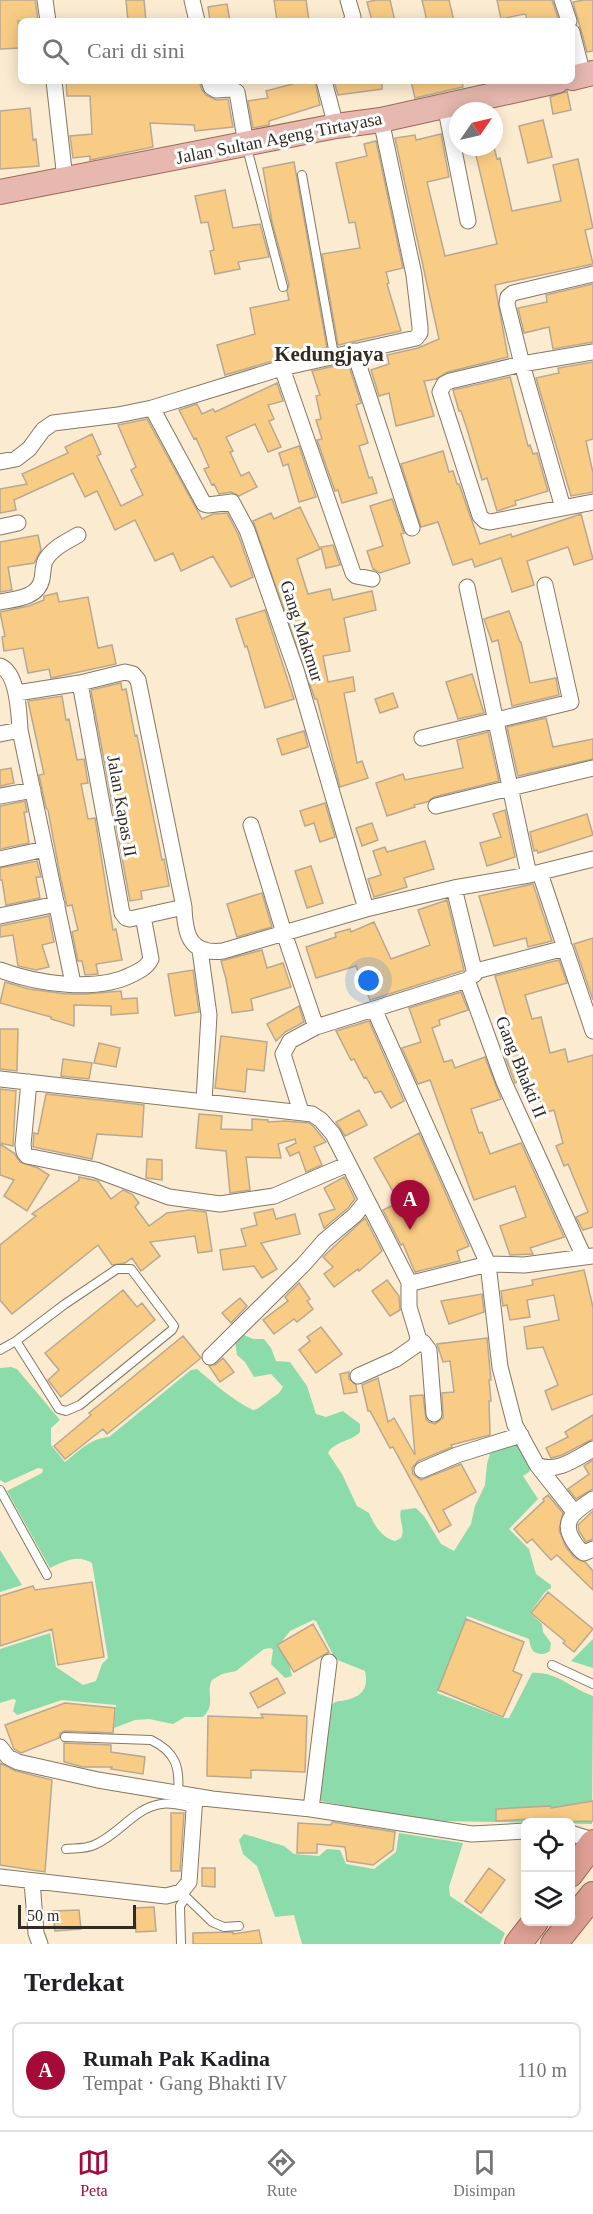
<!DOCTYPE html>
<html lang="id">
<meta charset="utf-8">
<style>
:root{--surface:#fff;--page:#f6f6f6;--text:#202124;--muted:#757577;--line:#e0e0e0;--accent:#a50a38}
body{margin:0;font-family:Georgia,serif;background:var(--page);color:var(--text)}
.controls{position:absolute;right:18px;bottom:18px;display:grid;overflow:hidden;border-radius:9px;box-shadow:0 3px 15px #0003}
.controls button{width:54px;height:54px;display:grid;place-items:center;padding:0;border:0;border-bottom:2px solid var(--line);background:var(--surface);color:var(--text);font:30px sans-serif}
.compass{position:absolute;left:449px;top:102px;width:54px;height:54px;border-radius:50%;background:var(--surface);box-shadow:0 3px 15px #0003;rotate:56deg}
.scale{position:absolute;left:18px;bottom:15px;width:118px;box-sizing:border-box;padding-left:6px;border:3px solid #312b21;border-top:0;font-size:16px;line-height:21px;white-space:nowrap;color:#312b21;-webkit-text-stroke:4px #fff;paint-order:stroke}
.you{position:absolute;left:369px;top:981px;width:21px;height:21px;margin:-15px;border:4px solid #fff;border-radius:50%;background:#1a73e8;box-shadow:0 0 0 9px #1a73e833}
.badge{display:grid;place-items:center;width:39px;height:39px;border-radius:50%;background:var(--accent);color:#fff;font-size:20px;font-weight:700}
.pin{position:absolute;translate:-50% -50px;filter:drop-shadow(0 2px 3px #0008)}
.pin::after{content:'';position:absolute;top:32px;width:21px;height:18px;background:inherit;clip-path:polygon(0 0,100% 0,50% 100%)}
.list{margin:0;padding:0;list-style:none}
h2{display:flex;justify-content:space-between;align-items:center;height:78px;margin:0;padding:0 24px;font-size:26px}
h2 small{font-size:20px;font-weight:400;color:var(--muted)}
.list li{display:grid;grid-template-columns:39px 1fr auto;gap:18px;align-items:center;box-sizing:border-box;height:96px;margin:0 12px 12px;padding:0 12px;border:2px solid var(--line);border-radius:9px}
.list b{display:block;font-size:22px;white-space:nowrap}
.list p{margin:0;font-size:20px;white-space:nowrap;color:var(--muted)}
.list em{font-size:20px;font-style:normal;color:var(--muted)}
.icon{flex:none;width:33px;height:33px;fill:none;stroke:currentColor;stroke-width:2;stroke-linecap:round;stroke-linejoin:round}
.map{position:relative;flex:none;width:593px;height:1944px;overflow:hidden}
.search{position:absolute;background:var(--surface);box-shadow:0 3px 15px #0003;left:18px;right:18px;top:18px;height:66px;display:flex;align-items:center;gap:15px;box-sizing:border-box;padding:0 21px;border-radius:9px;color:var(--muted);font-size:22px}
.sheet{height:186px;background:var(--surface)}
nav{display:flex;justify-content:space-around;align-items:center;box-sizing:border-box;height:84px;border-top:2px solid var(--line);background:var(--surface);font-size:16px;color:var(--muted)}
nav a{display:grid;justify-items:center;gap:3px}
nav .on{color:var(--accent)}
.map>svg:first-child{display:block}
</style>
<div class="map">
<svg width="593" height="1944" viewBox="0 0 593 1944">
<rect width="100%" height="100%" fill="#fbebd1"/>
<path fill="#8cdbaa" d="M244 1335 253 1339H264L271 1348 276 1361 290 1362 307 1386 316 1414 326 1417 343 1411 360 1424V1432C351 1442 336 1440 328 1453L342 1474 357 1506 369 1513C374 1525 382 1538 395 1541L401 1538C406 1529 398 1520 401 1510L416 1508 424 1516 441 1544 454 1551 471 1524 475 1506 485 1485 487 1464 491 1450 513 1439 532 1464 529 1472 523 1476 538 1499 509 1529 529 1549 536 1574 551 1585V1588L545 1592 530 1613 542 1624 543 1632 551 1643 550 1651 544 1654C532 1654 531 1649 529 1639L467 1616 437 1693 503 1718H509L532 1673C556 1671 572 1689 593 1696L592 1824 443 1821 392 1815 321 1801 319 1797 331 1705C338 1699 342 1702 350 1699 365 1694 368 1685 365 1671L335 1659 316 1621 313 1620 290 1631 283 1640 292 1676 285 1678 271 1664 273 1650 271 1648 264 1649 236 1671 222 1674 212 1680C205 1694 217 1703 203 1717H185L173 1724 149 1719 135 1720 114 1728 116 1705 62 1700 17 1715 13 1711 16 1700 13 1699 0 1703V1649L50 1633 56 1667 83 1685 96 1681 102 1664 108 1658 92 1563C77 1554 65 1561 50 1568L7 1491 42 1473 43 1469 38 1468 5 1483 0 1480V1368L11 1367 17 1369 60 1420 51 1428V1445L65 1462C79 1451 91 1438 109 1437L191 1370 197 1369C215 1384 232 1400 253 1410L257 1409 279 1393 283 1387 271 1374 254 1377 245 1362 237 1355 235 1341Z
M0 1550 22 1585 0 1592Z
M593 1639V1668L571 1661Z
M399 1833 463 1843 449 1887 450 1896 505 1933 500 1944H302L294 1915 275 1917 257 1866 243 1854 239 1840 244 1834 284 1846 294 1854 319 1856 327 1849 340 1850 346 1864 374 1869 396 1852Z"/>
<path fill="#f9cc85" stroke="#b8a891" stroke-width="1.5" d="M0 0H35L38 20 18 21 20 48 0 49Z
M126 0H144L146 21H128Z
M274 0H306L309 21H277Z
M376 0H390L395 21H372L367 2Z
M422 0H449L454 21H427Z
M497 0H552L559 21H527L526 15 524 14 501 19Z
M584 0H593V51L587 52 573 2Z
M227 4 230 21H210L208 7Z
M66 81H199L202 90 206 95 216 100 228 99 233 127 195 131 194 125 150 123 153 147 90 160V156L73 158 70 136 92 134 90 96H67Z
M295 81H315L320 105 269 121V125L253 128 248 101 268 98 266 91 296 83Z
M334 81H382V89L338 95Z
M411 81H462L463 87 415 98Z
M567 91 571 110 553 114 550 97Z
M30 108 33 140 36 139 39 166 0 169V111Z
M543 120 552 157 528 163 519 126Z
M441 134 449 177 427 182 445 256 497 244 474 147H494L497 159 500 158 512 211 561 201 553 165 578 159 593 228 585 230 593 264 495 285 508 357 448 372 436 379 424 381 434 416 396 426 389 393 379 396 371 370 389 364 387 355 418 348 439 339 395 138 415 135 416 140Z
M376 141 403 268 386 272 389 283 387 284 401 331 338 345 322 254 360 248 355 222 349 223 336 163 367 156 364 144Z
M294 162 327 348 301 354 300 350 275 355 276 360 225 375 217 345 255 334 250 308 289 300 287 291 289 285 272 222 263 168Z
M225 190 233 228 260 224 269 257 238 262 240 269 215 274 210 251 214 250 208 222 201 223 195 196Z
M593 284V342L553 349 549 327 524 333 518 308 547 302 546 295Z
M593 362V439L586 441 593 473V492L571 496 536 378 559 373 558 368Z
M348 363 361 403 356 405 368 443 359 446 369 478 372 477 377 493 342 503 338 490 335 491 317 440 322 439 316 420 321 419 316 396 320 395 312 371Z
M510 377 528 446 530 445 533 454 537 453 548 491 515 501 516 505 497 511 487 478 482 480 467 429 461 411H459L453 390Z
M277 383 283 401 268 405 274 419 269 421 281 447 268 452 255 424 226 437 233 451 230 452 241 476 249 472 257 487 239 496 231 492 219 494 214 484 212 485 204 469 209 467 196 438 194 439 179 410 197 404 202 414 213 409 215 412Z
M147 419 202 519 213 514 227 513 238 534 253 577 231 587 213 556 181 571 173 553 155 561 135 520 115 530 97 491 85 497 73 473 14 500 16 510 0 513V489L27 484 22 474 68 453 65 447 92 434 101 454 97 456 121 506 143 495 131 470 136 467 118 425Z
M299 446 316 497 299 502 288 464 283 466 279 453Z
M443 451 449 472 453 471 457 484H459L480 544 511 534 512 537 581 514 593 559 574 565 568 547 527 561 534 585 512 592 501 558 475 567 472 559 453 565 438 522 421 527 401 464Z
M392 499 404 533 401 534 410 563 380 573 373 569 367 551 383 546 370 506Z
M300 507 320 549 297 559 308 594 330 589 333 600 372 591 376 610 344 618 350 651 323 656 328 682 353 677 355 691 344 693 357 763 362 761 368 778 340 787 317 699H315L253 521 271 513 274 519Z
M38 535 41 550 34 563 8 567 12 590 0 592V542Z
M333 545 340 565 326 568 321 547Z
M57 593 59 602 88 597 98 648 112 645 116 664 51 678 49 669 28 673 23 648 4 651 2 637 5 636 0 612 29 606 44 600V596Z
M265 610 294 699 265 708 247 646 245 647 236 619Z
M509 611 520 642H521L530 683 556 678 559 695 512 706 498 640 492 642 484 619Z
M472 674 484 713 458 719 446 682Z
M121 683 122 690 126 689 135 736 137 735 162 860 164 859 169 886 141 891 142 899 130 901 91 690Z
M393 693 398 707 380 713 375 699Z
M62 696 66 720 69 719 77 760 84 759 88 783 81 784 88 819 95 818 113 930 116 929 122 960 96 964 98 974 85 975 82 961H78L72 932 78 930 72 905 67 906 60 875 48 810 46 808 39 775 44 774 28 701Z
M546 718 553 747 593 739V759L518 776 507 727Z
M304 731 308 747 282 755 277 739Z
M488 732 499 781 434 797 427 802 414 805 415 807 387 816 376 783 403 774 405 780 463 768 457 740Z
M11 768 14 783 0 786V770Z
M25 801 27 812H24L29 843 0 849V806Z
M325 803 335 837 320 842 314 823 305 826 300 811Z
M505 810 515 857 487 866 480 843 501 837 493 814Z
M587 814 593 835 538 853 537 850 534 851 530 832Z
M372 823 378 840 362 846 356 828Z
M425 841 434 869 404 878 407 887 374 897 368 879 381 875 373 851 385 847 387 852Z
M37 861 41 877H36L40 898 6 905 2 880H0V868Z
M311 866 323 903 307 908 295 871Z
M533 884 552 941 528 947 526 938 494 946 479 896Z
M262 893 272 927 237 937 227 904Z
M447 900 464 970 462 971 370 1000 356 966 316 978 306 947 336 937 335 933 350 929 351 932 374 922 391 959 430 945 418 910Z
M49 916 54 942 42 945 49 967 36 970 18 966 13 935 0 937V926Z
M593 938V1000L574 944Z
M262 950 267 968 283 963 291 987 251 999 253 1010 232 1013 226 979 221 961Z
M559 960 567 983 525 995 532 1019 541 1017 550 1053 565 1049 568 1062 593 1055V1227L583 1230 576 1217 588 1212 568 1164 564 1166 556 1146 563 1143 554 1110 544 1113 538 1094 537 1095 530 1077 515 1083 505 1056 518 1053 495 976Z
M193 970 199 1012 175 1016 168 974Z
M5 982 29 989 66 994H86L121 991 122 999 137 998 138 1013 111 1015V1006L74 1005V1026L51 1019V1017L0 1003Z
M461 992 468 1010 439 1020 440 1025 432 1028 444 1062 452 1060 455 1068 485 1057 501 1099 471 1109 479 1133 482 1132 490 1154 521 1143 564 1237 530 1248 533 1254 510 1255 500 1226 526 1217 515 1186 474 1200 430 1080 418 1084 402 1048 421 1042 409 1008Z
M299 1006 304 1022 285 1032 276 1041 267 1024Z
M369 1021 404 1101 391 1108 381 1091 375 1093 366 1077 364 1078 354 1059 351 1060 336 1031Z
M0 1029H18L17 1071 0 1069Z
M221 1036 267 1042 264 1071 247 1069 245 1092 215 1088Z
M99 1043 120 1048 116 1067 94 1063Z
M63 1059 92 1063 89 1079 61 1076Z
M0 1089 16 1091 13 1146 0 1143Z
M46 1094 144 1105 142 1137 97 1134 92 1159 33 1147 34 1133 38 1134Z
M359 1110 367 1125 345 1136 336 1122Z
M199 1114 222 1116 221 1129 252 1130V1119L268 1120V1122L285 1121 309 1123 314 1127 326 1142 314 1147 322 1165 306 1172 299 1152 290 1156 286 1148 296 1143 295 1139 278 1144 281 1158 246 1157 250 1190 230 1193 226 1151 196 1148Z
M419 1133 469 1246 457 1251 460 1261 415 1272 403 1244 401 1245 383 1210 399 1202 374 1158Z
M0 1144 14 1153 20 1162 38 1168 49 1175 27 1211 4 1196 14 1180 0 1175Z
M147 1159 162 1160V1180L146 1178Z
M79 1177 98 1181 111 1199 123 1190 132 1194 139 1203 135 1207 149 1226 167 1213 189 1210 206 1212 212 1251 198 1253 195 1236 150 1242 160 1256 141 1271 132 1258 125 1263 112 1265 98 1245 12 1314 0 1300V1245L36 1216 32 1214 79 1180Z
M344 1177 355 1199 348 1208 324 1228 319 1214 335 1209 324 1188Z
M273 1209 276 1219 295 1214 300 1234 261 1243 277 1269 262 1278 254 1266 223 1270 220 1250 246 1246 241 1229 257 1225 254 1213Z
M365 1218 382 1251 359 1271 358 1269 334 1287 324 1274 333 1267 323 1257Z
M584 1270 593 1307V1394L552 1410 545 1391 558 1385 543 1347 527 1349 524 1327 559 1320 554 1295 527 1300 530 1317 510 1320 507 1305 503 1306 501 1291 533 1285 532 1280Z
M387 1280 399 1296 400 1310 390 1316 372 1291Z
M299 1283 310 1299 307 1301 313 1309 297 1322 294 1319 274 1334 263 1320 288 1301 285 1297Z
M123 1290 137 1307 142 1303 155 1320 61 1397 48 1380 59 1370 45 1353Z
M482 1294 484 1312 449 1324 441 1301Z
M240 1298 247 1306 231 1323 222 1313Z
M321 1327 342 1354 316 1373 299 1350 310 1341 307 1337Z
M183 1336 201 1358 107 1434 103 1429 65 1459 54 1446 91 1415 89 1413Z
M487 1338 491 1380H489L491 1401H489L490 1435 451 1445 452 1447 418 1461 412 1468 413 1474 421 1480 461 1464 476 1492 443 1510 451 1525 439 1532 393 1447 390 1448 370 1411H368L362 1385 378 1378 388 1422 394 1418 415 1455 410 1396 423 1395 426 1419 429 1422 435 1424 443 1418 442 1393 454 1392 450 1361 443 1362 437 1344Z
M223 1358 234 1372 220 1382 209 1366 216 1364Z
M349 1372V1379L356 1385 357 1392 344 1394 340 1374Z
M593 1415V1439L562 1455 551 1458 546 1448 568 1437 565 1432Z
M593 1460V1489L576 1499 568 1489 589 1474 584 1466Z
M548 1495 563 1513 559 1530 566 1547 575 1558 585 1562 593 1571V1590L557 1555 551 1560 532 1539 527 1543 514 1529 544 1501 543 1499Z
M593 1511V1539L586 1542 579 1531 578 1525Z
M92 1582 104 1657 58 1665 52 1629 0 1646V1596L33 1586 35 1590Z
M548 1592 593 1629 574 1652 563 1643 565 1641 531 1613Z
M466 1619 524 1642 513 1671 522 1675 503 1717 438 1690Z
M313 1624 329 1652 294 1672 277 1645Z
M277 1678 285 1693 258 1708 250 1693Z
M65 1703 115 1708 113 1733 65 1731 60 1733 59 1738 21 1753 14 1749 5 1725Z
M261 1714 307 1716 305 1772 251 1770V1778L207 1776 208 1716 263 1718Z
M64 1743 111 1745V1752L145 1757 143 1774 111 1769 112 1767H83L64 1762Z
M0 1763 16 1771 52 1780 45 1872 0 1865Z
M593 1801V1821L554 1822V1819H530L496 1821V1809L550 1806 551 1808Z
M171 1813H184L180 1871H171Z
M332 1822 395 1832 393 1850 373 1865 347 1861 345 1847 317 1844V1853H297L298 1823 331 1825Z
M202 1868H215V1887L202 1886Z
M489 1868 505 1880 481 1913 465 1901Z
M154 1907 156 1931 136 1932 135 1908Z
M79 1910 81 1929 55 1931 53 1911Z
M259 1930 262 1944H193V1933L233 1932V1934Z"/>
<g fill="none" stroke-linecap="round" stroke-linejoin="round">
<defs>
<path id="service" d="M247 148 283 287
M302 175 334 355
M0 1350 16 1341 65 1304 117 1269H131L174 1326 172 1330 80 1405 66 1411 59 1409 16 1341
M0 1490 47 1575
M552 1665 593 1684
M65 1737 151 1740C176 1752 180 1767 178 1793
M66 1849C75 1848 86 1849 94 1845 119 1835 134 1808 161 1804 171 1802 184 1806 194 1808
M181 1892 212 1922 224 1927 239 1926
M181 1944 180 1906 186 1897"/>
<path id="minor" d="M45 0 48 21
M192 0 197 21
M348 0 353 17 351 21
M562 0 569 21
M572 32 583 75
M54 81 65 179
M209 81 211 87 216 90 232 89 237 92 246 144
M324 81 336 126
M445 105 468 221
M354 351 412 528
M593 352 522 364 450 381 444 384 440 392 480 516 485 521 490 522 593 502
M282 368 353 573 356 576 372 579
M152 408 204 504 208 505 232 502 247 530 297 673 366 909
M0 462 16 459 29 449 43 430 53 423 118 415 152 408 282 368 416 338 420 333V327L414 275 381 120
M563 508 522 364 507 304 508 297 513 293 593 274
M0 527 18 523
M467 587 529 875
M0 602C16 599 38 598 42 579 43 573 43 566 45 561 52 548 66 542 78 535
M0 666C18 673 19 713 20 730L73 983
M80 683 122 913 126 918 130 919 184 907C185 935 190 955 223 951L366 909 454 888 529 875 593 859
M17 693 80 683 125 672 133 674 138 680 184 907
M0 734 20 730
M422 738 571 702 545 585
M0 796 33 790
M436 806 593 768
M251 825 284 933 316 1027 290 1041 283 1054 301 1112
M0 859 45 849
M540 873 563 942
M0 916 57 904
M200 950 209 1015 204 1101
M0 970C37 984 97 993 133 974 141 970 147 967 151 959L143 916
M476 971 565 948 593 1031
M467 980 504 1082 584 1257
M374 1009 488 1264 500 1367 515 1425 537 1465C556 1474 577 1458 593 1449
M316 1027 467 980 475 974 454 888
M0 1079 312 1114 321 1120 333 1134 409 1282H416L488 1264 524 1265 593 1256
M29 1082 23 1145 24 1152 27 1156 96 1170 169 1197 220 1204 274 1196 348 1164
M418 1341 423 1342 429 1350 434 1414
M210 1357 304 1264 324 1241 355 1215 367 1200
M358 1376 396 1359 416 1345 418 1337 409 1307V1282
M537 1465 575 1513
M422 1470 457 1455 521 1435
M593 1499C576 1511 559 1520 574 1542 577 1546 579 1550 584 1553L593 1549
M0 1747 8 1757 18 1762 98 1780 212 1799 311 1809 472 1834 526 1831
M311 1809 329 1662
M570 1833 593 1840
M0 1877 166 1896 181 1892 189 1882 195 1796
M32 1881 36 1933 40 1944"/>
<path id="primary" d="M572 78 593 73
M0 192 336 126 381 120 557 81"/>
<path id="trunk" d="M570 1874 593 1843
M518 1944 535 1922
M554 1944 593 1895"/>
</defs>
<use href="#service" stroke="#867861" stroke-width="10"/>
<use href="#minor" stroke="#867861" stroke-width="17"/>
<use href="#primary" stroke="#9c675a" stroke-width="26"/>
<use href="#trunk" stroke="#9c675a" stroke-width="28"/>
<use href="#service" stroke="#fff" stroke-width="8"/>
<use href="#minor" stroke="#fff" stroke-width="15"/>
<use href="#primary" stroke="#e6b8af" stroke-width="24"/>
<use href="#trunk" stroke="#dea094" stroke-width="26"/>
</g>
<g text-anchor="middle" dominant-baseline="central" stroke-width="6" stroke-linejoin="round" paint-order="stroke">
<g font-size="18" fill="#312b21" stroke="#fff">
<text transform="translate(279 138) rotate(-11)">Jalan Sultan Ageng Tirtayasa</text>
<text transform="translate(302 631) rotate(72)">Gang Makmur</text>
<text transform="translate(122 806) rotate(80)">Jalan Kapas II</text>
<text transform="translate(521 1067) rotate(68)">Gang Bhakti II</text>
</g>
<g font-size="21" font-weight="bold" fill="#312b21" stroke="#fff">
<text x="329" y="354">Kedungjaya</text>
</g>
</g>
</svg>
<div class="controls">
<button><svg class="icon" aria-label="locate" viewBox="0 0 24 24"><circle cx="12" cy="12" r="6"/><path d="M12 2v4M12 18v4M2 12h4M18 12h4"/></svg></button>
<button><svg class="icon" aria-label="layers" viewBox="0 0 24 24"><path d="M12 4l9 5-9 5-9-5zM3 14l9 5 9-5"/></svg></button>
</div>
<svg class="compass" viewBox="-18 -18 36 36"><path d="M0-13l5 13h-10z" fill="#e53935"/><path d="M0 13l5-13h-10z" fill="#757577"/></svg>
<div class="scale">50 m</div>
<div class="you"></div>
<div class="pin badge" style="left:410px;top:1230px">A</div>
<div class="search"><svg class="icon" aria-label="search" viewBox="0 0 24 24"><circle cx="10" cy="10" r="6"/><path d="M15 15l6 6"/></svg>Cari di sini</div>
</div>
<section class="sheet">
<h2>Terdekat<small></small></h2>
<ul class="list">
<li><span class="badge">A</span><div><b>Rumah Pak Kadina</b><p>Tempat · Gang Bhakti IV</p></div><em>110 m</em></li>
</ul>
</section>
<nav>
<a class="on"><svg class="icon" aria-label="map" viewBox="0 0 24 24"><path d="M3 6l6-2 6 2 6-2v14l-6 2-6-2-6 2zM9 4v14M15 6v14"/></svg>Peta</a>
<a><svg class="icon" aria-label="directions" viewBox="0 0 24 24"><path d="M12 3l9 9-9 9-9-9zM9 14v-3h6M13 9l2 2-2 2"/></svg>Rute</a>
<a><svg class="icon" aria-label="saved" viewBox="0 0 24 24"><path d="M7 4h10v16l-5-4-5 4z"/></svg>Disimpan</a>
</nav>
